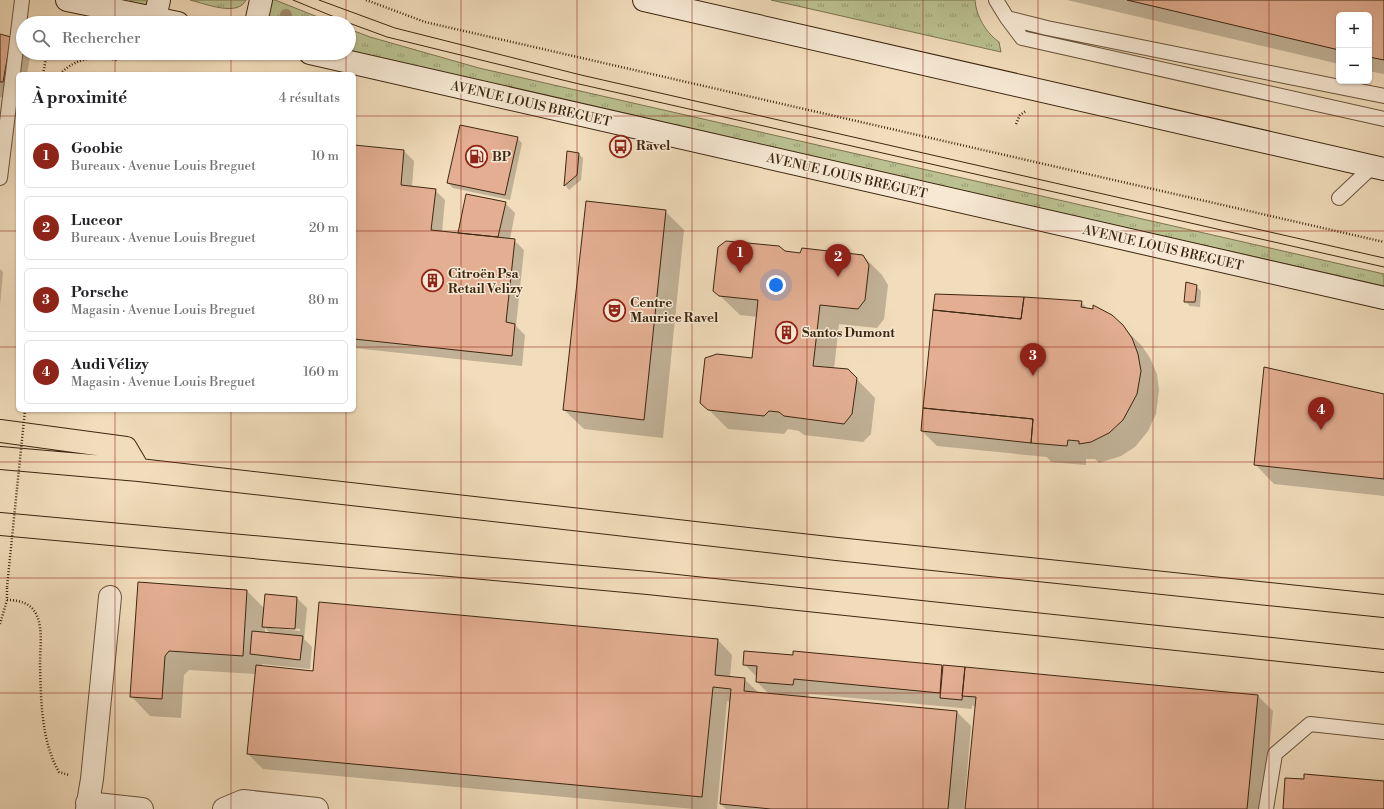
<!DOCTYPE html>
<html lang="fr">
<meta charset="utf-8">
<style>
:root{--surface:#fff;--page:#f6f6f6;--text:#202124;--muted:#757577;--line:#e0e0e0;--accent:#8f2418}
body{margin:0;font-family:"Libre Bodoni",serif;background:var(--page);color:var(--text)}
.controls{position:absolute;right:12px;top:12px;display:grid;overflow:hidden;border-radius:6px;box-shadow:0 1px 3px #0004}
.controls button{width:36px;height:36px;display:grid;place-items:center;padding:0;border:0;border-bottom:1px solid var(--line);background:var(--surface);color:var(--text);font:20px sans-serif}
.you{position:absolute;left:776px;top:285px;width:14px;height:14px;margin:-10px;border:3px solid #fff;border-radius:50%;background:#1a73e8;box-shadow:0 0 0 6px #1a73e833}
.badge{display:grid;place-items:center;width:26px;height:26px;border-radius:50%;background:var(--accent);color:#fff;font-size:13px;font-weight:700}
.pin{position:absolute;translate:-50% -33px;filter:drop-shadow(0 1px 2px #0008)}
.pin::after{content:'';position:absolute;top:21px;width:14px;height:12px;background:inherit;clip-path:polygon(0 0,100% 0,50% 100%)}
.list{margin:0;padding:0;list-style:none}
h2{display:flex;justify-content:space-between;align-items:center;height:52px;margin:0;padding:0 16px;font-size:17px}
h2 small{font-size:13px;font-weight:400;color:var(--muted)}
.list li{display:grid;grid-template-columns:26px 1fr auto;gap:12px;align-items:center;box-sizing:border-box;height:64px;margin:0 8px 8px;padding:0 8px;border:1px solid var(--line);border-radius:6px}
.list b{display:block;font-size:15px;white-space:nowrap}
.list p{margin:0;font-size:13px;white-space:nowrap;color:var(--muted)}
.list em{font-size:13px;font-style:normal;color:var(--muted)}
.icon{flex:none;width:22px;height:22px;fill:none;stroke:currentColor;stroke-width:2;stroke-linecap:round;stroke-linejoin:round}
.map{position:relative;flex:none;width:1384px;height:809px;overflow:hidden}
.search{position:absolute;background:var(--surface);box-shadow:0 1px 3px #0004;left:16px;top:16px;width:340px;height:44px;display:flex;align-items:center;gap:10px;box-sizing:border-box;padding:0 14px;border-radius:22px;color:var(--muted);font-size:15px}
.panel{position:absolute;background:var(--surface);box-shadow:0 1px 3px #0004;left:16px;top:72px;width:340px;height:340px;border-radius:6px}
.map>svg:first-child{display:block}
</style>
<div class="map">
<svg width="1384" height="809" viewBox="0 0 1384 809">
<defs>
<pattern id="grass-tufts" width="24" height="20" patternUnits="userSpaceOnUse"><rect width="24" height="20" fill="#bac090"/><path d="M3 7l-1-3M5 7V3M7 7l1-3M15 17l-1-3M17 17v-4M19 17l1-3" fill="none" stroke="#999c74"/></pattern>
</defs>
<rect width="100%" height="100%" fill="#f1dcbb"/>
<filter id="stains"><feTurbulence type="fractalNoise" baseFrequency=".005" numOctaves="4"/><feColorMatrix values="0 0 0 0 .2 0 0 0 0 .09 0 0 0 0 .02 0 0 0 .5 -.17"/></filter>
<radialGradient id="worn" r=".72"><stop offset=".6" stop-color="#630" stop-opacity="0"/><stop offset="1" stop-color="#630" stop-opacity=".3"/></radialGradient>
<path fill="url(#grass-tufts)" stroke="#7c7450" d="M130 0H151L149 4 145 5 129 2Z
M190 0H246C238 17 206 4 190 0Z
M271 0H275L333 23H265Z
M771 0H975C976 16 986 33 999 42L1001 52Z
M349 29 370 37 479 68 1384 274V286L349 52Z"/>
<path fill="#0003" fill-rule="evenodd" d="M1067 0H1384V74L1369 71V15H1339V64Z
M0 35 11 37 23 50V53H26L30 57 27 74H18V100L0 97Z
M517 138 522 143 510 200 453 188 448 183Z
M354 146 404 151 414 161 412 187 435 190 445 200 442 232 459 234 505 203 515 213 510 239 514 240 524 250 516 326 525 335 522 366 354 348Z
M578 154 583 158 581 180 569 190 565 185Z
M665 211 684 230 663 438 584 429 564 410Z
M784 252 862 255 882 275 888 285 884 319 877 328 839 324 834 369 848 370 875 398 871 434 863 442 804 435 799 431 788 429 784 434 728 429 701 402 753 360 758 317 740 315 714 290Z
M0 269 3 272 0 305Z
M1196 286 1201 291 1200 307 1190 306 1185 301Z
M1081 302 1088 309 1122 326 1142 346 1150 358 1157 374 1159 390 1156 414 1148 431 1135 447 1121 456 1099 463 1095 459H1086V465L1051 462 1047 457 937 446 922 431Z
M1384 395V496L1274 484 1255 464Z
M139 583 247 591 264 608 265 595 297 598 307 608 304 639 312 647 310 669 262 664V667L314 672 718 640 732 655 730 677 744 679 759 693 769 694 757 682V677L744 664 793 656 794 652 1258 696 1273 711 1263 809H966L976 708 972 705V709L809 694 808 698 956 711 971 726 964 809H726L721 804 730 702 727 701 717 809H694L263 769 248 754 256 674 189 670 184 675 181 718 150 716 131 696ZM272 626 300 629V631L272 628ZM265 628 271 634H265Z"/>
<path fill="#e3ae92" stroke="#3e2710" d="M1127 0H1384V60L1369 57V15H1339V50Z
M0 34 11 37 3 82H0Z
M460 125 518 137 505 195 447 183Z
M354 145 404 150 401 185 436 189 431 230 515 239 506 322 515 324 512 356 354 339Z
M567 151 579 153 577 175 564 186Z
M466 194 506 202 498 237 458 233Z
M586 201 666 210 644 420 563 410Z
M726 241 779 246 785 251 800 253 802 248 863 255 869 265 865 300 858 309 820 305 814 358 813 366 848 369 857 378 852 414 844 424 784 416 779 412 769 411 764 416 708 410 700 403 705 358 717 354 752 358 758 300 719 296 713 291 718 247Z
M1186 282 1197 285 1195 302H1184Z
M935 294 1024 297 1021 319 933 310Z
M1024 297 1082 301 1081 307 1093 309V305L1112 315 1123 325 1132 338 1138 354 1141 371 1137 394 1123 420 1109 433 1091 442 1079 444V441L1068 440 1067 446 1031 443 1033 419 923 408 933 310 1021 319Z
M1264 367 1384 394V479L1254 465Z
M923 408 1033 419 1031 443 921 431Z
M138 582 247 590 243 656 169 651 165 656 162 699 130 697Z
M265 594 297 597 295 629 262 627Z
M319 602 718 639 715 675 745 678 744 691 957 711 948 809H771L720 804 731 689 713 687 702 797 247 754 256 665 313 671Z
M252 631 303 636 300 660 250 654Z
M744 651 793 655V651L942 665 940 693 794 679 793 685 756 682 757 666 743 665Z
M943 665 965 667 962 700 940 698Z
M965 667 1258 695 1247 809H965L976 697 962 696Z
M1304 774 1384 781V809H1283L1285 778 1304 779Z"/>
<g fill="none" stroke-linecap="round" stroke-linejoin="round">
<defs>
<path id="service" d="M996 0 1007 18 1047 28 1384 96
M1007 18 1022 38 1384 119
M0 178 22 0
M1339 198 1373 166
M1266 809 1275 754 1310 724 1384 732"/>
<path id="minor" d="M87 803 142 809
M87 809 92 779 110 597
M224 809 243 801 317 809"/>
<path id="secondary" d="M67 0 178 23
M644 0 1384 169
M155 18 159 0
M256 23 261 0
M310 53 1384 298"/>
<path id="motorway" d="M0 431 126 448 139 470
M0 458 139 470 837 549 1384 606
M0 524 648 583 1384 661"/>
</defs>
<use href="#service" stroke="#6b543b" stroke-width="16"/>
<use href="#minor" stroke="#6b543b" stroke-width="24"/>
<use href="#secondary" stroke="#3e2710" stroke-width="24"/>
<use href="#motorway" stroke="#3e2710" stroke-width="24"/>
<path stroke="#3e2710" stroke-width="2.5" stroke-dasharray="1 2" stroke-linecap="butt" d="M366 0 425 22 1384 242
M43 74 47 53
M60 74C77 57 95 56 117 60L119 53
M85 74H95
M1016 124 1020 115 1026 111
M7 600C19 600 32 603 37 616 43 630 40 649 40 664 41 700 41 741 59 772L69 775
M0 624 7 600V587"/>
<use href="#service" stroke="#f6e8d3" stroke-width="14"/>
<use href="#minor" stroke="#f6e8d3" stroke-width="22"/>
<use href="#secondary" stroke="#f6e8d3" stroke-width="22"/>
<use href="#motorway" stroke="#f1dcbb" stroke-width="22"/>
<path stroke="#3e2710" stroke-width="1" d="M293 0 349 23
M319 0 395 28 581 75 1384 258
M349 23 387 37 579 84 1384 267"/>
<path stroke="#3e2710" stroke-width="2.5" stroke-dasharray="1 2" stroke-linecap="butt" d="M7 587 25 410"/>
</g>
<circle fill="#a08d6f" cx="286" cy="15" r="6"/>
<path fill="none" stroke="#8f2418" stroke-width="1" stroke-opacity="0.55" d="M115 0V23M231 0V23M346 0V23M461 0V809M577 0V809M692 0V809M807 0V809M923 0V809M1038 0V809M1153 0V809M1269 0V809M115 53V74M231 53V74M346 53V74M0 116H18M354 116H1384M0 231H18M354 231H1384M0 347H18M354 347H1384M115 410V809M231 410V809M346 410V809M0 462H1384M0 578H1384M0 693H1384"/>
<defs>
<symbol id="bus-ring" viewBox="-11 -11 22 22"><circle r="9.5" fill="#f6e8d3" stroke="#8f2418" stroke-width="1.5"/><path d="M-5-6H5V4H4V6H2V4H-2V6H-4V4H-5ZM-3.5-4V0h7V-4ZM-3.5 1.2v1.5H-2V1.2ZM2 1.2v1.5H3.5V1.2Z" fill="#8f2418"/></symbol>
<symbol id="fuel-ring" viewBox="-11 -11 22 22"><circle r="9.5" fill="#f6e8d3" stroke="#8f2418" stroke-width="1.5"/><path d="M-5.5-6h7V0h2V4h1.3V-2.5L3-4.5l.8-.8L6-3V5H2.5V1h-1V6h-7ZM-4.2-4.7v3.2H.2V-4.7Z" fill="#8f2418"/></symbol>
<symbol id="building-ring" viewBox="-11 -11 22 22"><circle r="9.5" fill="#f6e8d3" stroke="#8f2418" stroke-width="1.5"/><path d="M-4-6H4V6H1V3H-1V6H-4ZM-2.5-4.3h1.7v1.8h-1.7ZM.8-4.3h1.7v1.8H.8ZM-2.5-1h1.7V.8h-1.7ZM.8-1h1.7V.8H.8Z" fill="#8f2418"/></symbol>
<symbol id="theatre-ring" viewBox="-11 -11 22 22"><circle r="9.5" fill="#f6e8d3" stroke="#8f2418" stroke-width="1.5"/><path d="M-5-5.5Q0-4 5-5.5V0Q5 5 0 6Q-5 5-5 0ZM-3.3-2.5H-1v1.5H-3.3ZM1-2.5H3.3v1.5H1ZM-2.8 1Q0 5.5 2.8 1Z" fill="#8f2418"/></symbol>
</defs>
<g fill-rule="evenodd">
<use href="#bus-ring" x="608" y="134" width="25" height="25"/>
<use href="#fuel-ring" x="464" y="144" width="25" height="25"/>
<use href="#building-ring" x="420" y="268" width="25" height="25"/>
<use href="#theatre-ring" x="602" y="298" width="25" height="25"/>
<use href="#building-ring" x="774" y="320" width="25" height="25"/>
</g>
<g text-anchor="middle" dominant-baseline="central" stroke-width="3" stroke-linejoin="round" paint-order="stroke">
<g font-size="13" fill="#3e2710" stroke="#f6e8d3">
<text transform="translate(531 104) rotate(13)">AVENUE LOUIS BREGUET</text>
<text transform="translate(847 176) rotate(13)">AVENUE LOUIS BREGUET</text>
<text transform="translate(1163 248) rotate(13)">AVENUE LOUIS BREGUET</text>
</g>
<g font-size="13" font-weight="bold" fill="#3e2710" stroke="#f6e8d3" text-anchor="start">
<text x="636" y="146">Ravel</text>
<text x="492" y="157">BP</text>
<text x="448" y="274">Citroën Psa<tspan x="448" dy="15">Retail Velizy</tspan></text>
<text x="630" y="303">Centre<tspan x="630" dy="15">Maurice Ravel</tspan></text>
<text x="802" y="333">Santos Dumont</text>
</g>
</g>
<rect width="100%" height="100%" filter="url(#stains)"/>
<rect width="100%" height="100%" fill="url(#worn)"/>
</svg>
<div class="controls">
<button>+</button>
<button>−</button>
</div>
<div class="you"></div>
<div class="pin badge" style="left:740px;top:273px">1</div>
<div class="pin badge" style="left:838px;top:277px">2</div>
<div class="pin badge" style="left:1033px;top:376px">3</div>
<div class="pin badge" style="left:1321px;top:430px">4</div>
<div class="search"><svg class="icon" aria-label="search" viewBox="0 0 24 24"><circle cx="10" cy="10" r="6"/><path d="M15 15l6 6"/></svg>Rechercher</div>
<section class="panel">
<h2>À proximité<small>4 résultats</small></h2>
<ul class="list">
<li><span class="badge">1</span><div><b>Goobie</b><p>Bureaux · Avenue Louis Breguet</p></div><em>10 m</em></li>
<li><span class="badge">2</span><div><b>Luceor</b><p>Bureaux · Avenue Louis Breguet</p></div><em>20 m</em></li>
<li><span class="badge">3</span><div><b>Porsche</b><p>Magasin · Avenue Louis Breguet</p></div><em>80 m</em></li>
<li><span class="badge">4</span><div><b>Audi Vélizy</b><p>Magasin · Avenue Louis Breguet</p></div><em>160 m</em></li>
</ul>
</section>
</div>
